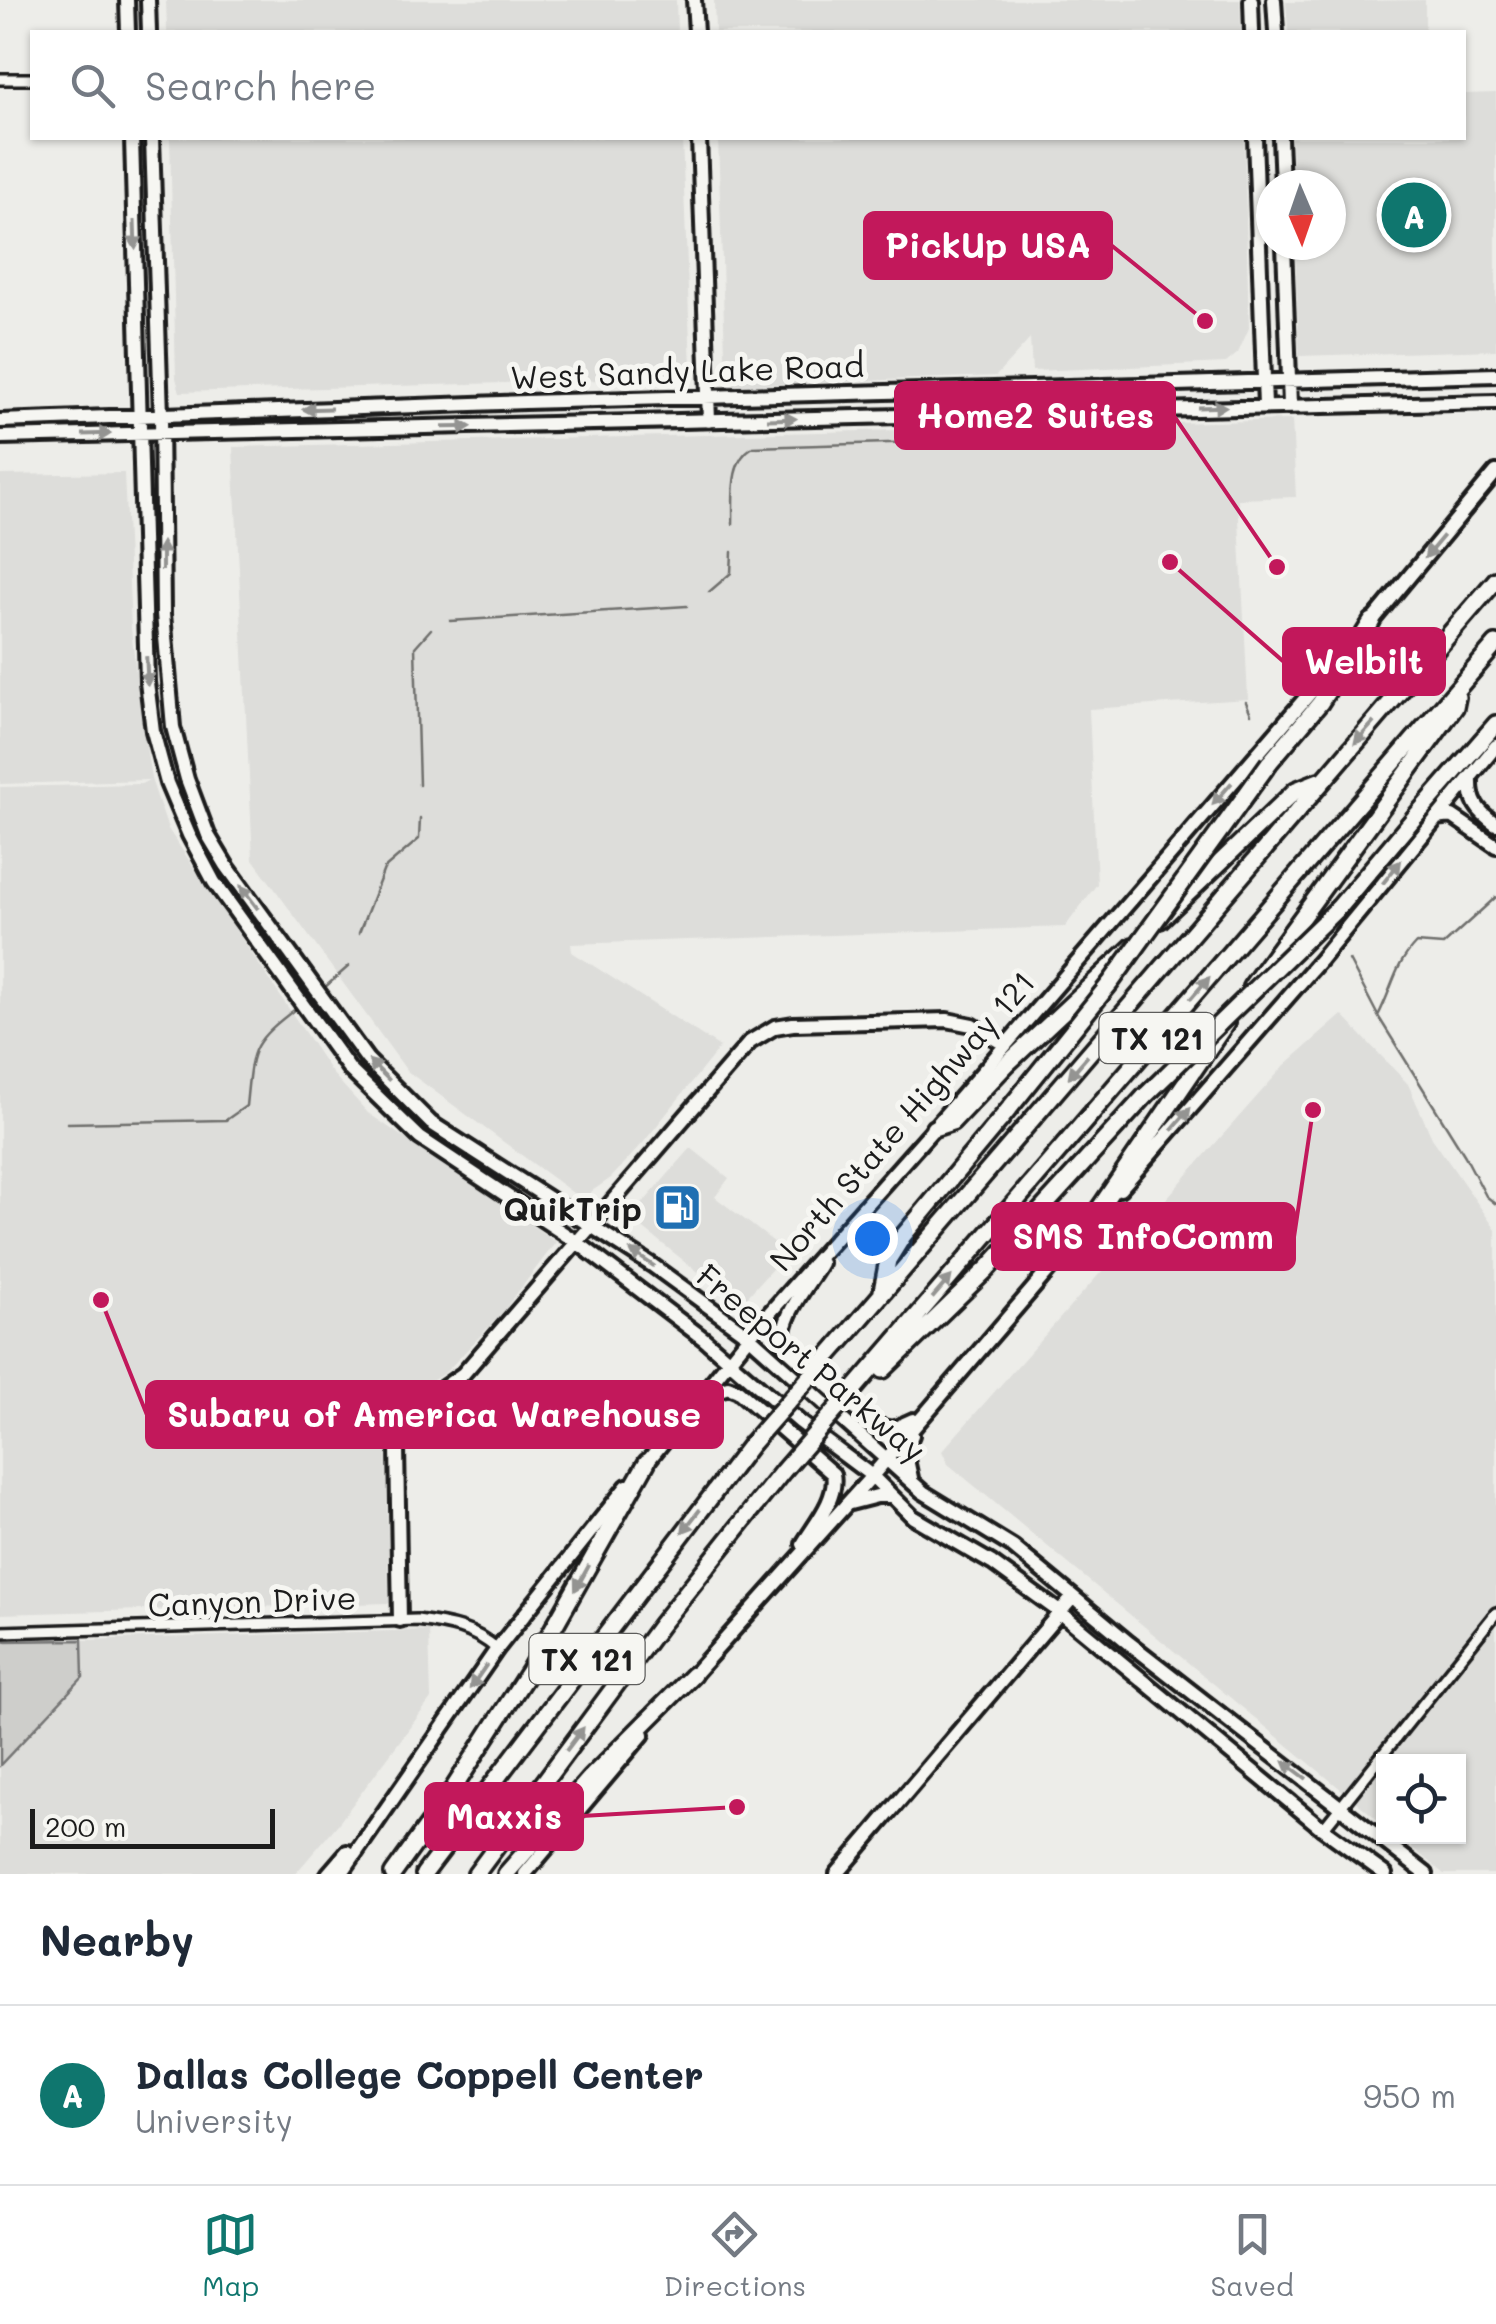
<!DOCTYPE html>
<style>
:root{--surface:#fff;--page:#f6f6f7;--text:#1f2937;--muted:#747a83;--line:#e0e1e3;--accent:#0f766e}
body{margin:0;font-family:Mali,sans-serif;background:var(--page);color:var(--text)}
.controls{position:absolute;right:30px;bottom:30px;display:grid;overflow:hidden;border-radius:0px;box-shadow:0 2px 8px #0004}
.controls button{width:90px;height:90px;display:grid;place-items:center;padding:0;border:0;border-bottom:2px solid var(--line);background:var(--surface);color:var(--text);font:50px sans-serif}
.compass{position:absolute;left:1256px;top:170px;width:90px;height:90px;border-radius:50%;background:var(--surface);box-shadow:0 2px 8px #0004;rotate:178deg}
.scale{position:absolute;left:30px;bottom:25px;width:245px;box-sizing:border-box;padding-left:10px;border:5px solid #1c1c1c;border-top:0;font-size:28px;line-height:35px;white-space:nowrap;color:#1c1c1c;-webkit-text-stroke:8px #f6f6f2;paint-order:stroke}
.you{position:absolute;left:872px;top:1238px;width:35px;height:35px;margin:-25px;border:8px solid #fff;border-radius:50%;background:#1a73e8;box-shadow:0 0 0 15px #1a73e833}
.badge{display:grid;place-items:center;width:65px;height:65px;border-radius:50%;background:var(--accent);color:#fff;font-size:32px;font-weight:700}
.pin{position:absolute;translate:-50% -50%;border:5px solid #fff;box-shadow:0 2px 10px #0006}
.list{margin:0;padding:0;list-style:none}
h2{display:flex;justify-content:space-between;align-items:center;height:130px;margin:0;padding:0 40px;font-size:42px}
h2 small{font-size:32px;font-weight:400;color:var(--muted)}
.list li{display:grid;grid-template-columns:65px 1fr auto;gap:30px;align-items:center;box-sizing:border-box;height:180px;padding:0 40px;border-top:2px solid var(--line)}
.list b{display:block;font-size:38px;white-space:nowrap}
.list p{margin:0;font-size:32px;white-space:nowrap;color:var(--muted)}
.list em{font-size:32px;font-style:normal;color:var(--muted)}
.icon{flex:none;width:55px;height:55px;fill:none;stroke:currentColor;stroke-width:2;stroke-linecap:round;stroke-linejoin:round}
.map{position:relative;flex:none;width:1496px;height:1874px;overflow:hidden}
.search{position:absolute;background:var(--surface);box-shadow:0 2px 8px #0004;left:30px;right:30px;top:30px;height:110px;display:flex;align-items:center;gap:25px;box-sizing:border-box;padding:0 35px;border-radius:0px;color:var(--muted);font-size:38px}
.sheet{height:310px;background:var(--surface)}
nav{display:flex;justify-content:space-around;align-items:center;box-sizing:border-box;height:140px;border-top:2px solid var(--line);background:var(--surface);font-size:28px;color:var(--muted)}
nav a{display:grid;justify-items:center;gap:5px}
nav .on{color:var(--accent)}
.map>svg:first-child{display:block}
</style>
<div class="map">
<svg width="1496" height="1874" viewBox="0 0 1496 1874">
<rect width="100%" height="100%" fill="#edede9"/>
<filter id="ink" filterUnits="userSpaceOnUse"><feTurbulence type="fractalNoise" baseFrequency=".01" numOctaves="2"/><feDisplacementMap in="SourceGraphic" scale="20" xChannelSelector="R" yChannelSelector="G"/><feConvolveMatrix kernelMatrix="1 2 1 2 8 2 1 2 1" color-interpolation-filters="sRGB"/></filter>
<g filter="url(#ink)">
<path fill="#ddddda" d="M166 0H676L677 32H167Z
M714 0H1240L1241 32H715Z
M1425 0V32H1288L1286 2Z
M1496 93V350L1299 356 1295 245H1331V185H1293L1291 138H1464V94Z
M170 138H682L691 367 677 378 180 392 176 378Z
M718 138H1244L1249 328 1238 353 1226 363 1032 371 1030 339 996 376 726 386Z
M1292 420 1296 497 1238 499 1248 699 1089 709 1097 884 1065 927 571 944 572 952 720 1047 643 1143 611 1178 592 1191 584 1201 407 1071 253 859 233 447Z
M124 473 131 628 138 692 151 779 168 829 332 1073 368 1113 556 1242 502 1313 446 1372 403 1399 386 1431 389 1603 0 1614V787L141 784 149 780 0 784V475Z
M1342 1015 1408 1084 1432 1138 1496 1230V1874H1444L1399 1837 1458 1836V1762H1384L1383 1824 948 1464 942 1451 1285 1065Z
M691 1148 729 1178 715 1197 787 1252 740 1305 630 1218Z
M429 1630 431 1699 338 1824 295 1874H0V1765L83 1677 82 1640Z"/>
<path fill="#cececb" stroke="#757574" stroke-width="2.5" d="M82 1640 83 1677 0 1765V1641Z"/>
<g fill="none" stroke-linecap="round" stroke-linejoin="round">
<path stroke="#6f6f6d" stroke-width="2.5" d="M733 524C734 499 728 461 753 447L1024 439 1032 436 1036 428
M709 592 731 573 732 552
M450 621 687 606
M1246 702 1251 714
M419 785 415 647 431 629
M1496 897 1443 945 1416 943C1394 966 1393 987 1378 1016L1465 1156 1486 1196 1496 1204
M359 933 384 869 419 839 420 818
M1349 960 1378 1016
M324 988 349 966
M67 1123 226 1120 246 1106C252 1048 249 1044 298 1007"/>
<defs>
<path id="street" d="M0 79H32
M0 1632 417 1620C448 1624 473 1628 497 1649
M1323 1829 1496 1613"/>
<path id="secondary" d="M127 0 128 32
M148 0 149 32
M694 0 696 32
M1251 0 1252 32
M1274 0 1276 32
M132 138 147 682 153 731 167 783 189 835 214 882 350 1070 420 1138 578 1243 704 1339 800 1422 872 1476 913 1517 992 1563 1061 1613 1323 1829 1385 1874
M152 138 161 415 163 614 173 727 187 779 208 835 226 865 340 1022 367 1059 431 1123 652 1265 749 1336 923 1492 1013 1547 1129 1643 1426 1874
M699 138 709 421
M1255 138 1265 406
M1280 138 1282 185
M1284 245 1290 405
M0 421 525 402 1496 375
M0 437 1496 402
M1368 626 1496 472
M1471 778C1470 801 1477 811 1496 824
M1436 818 1452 816 1496 846
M1120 1189 1321 959 1496 746
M821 1263C808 1286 775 1322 786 1348L873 1425 893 1429 913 1420
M705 1395 728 1387 738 1391 833 1474C838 1498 815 1524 803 1544
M643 1467 749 1336 934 1128 1348 649
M911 1478 905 1450 912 1435
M850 1503 877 1496H892
M400 1620 397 1448 407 1420 417 1406 463 1374 750 1042 775 1027 793 1024 947 1020 972 1025 1004 1044
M688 1681 872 1476 1096 1215
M328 1874 347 1852
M341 1874 497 1649 627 1486
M525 1874 643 1734
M837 1874 1073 1597"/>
<path id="highway" d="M1269 763 1320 703 1372 621
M1415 817 1496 724
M1160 920 1296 790 1319 781
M1251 987 1455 707 1457 697
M934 1128 952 1122 1007 1064 1133 946
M1090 1222 1226 1023
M882 1291 888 1260 903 1236 1000 1120
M838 1345 1496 580
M883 1370 987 1269 1145 1096
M848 1396 1496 644
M393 1874 444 1803 529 1671 647 1462
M424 1874 751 1444
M476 1874 661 1624 783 1471
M506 1874 590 1778 693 1675"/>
</defs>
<use href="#street" stroke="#1c1c1c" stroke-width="16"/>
<use href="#secondary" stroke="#1c1c1c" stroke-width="20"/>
<use href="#highway" stroke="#1c1c1c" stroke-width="22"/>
<use href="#street" stroke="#f6f6f2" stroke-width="9"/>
<use href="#secondary" stroke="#f6f6f2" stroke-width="12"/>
<use href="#highway" stroke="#f6f6f2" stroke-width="15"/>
<defs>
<path id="highway-bridge" d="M1145 1096 1339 907 1415 817
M1000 1120 1111 982 1269 763
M751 1444 838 1345
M783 1471 848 1396"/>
</defs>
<use href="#highway-bridge" stroke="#1c1c1c" stroke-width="22" stroke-linecap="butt"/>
<use href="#highway-bridge" stroke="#f6f6f2" stroke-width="15"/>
</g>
<defs><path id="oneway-solid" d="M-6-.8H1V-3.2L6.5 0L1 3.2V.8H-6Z" transform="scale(2.5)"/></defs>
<g fill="#949492">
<use href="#oneway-solid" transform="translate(135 235) rotate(88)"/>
<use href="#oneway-solid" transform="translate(1212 407) rotate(-2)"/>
<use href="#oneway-solid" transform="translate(317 409) rotate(178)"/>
<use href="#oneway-solid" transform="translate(782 419) rotate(-2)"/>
<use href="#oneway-solid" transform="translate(457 427) rotate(-1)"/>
<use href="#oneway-solid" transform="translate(97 434) rotate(-2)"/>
<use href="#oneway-solid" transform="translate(1434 547) rotate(130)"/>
<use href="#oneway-solid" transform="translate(162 556) rotate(-90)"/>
<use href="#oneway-solid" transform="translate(147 671) rotate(87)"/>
<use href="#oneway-solid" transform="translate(1364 733) rotate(132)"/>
<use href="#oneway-solid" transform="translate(1222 794) rotate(131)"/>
<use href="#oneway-solid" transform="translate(1392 872) rotate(-51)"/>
<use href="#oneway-solid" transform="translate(249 897) rotate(-127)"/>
<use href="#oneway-solid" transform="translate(1200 988) rotate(-49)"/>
<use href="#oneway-solid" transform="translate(1078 1067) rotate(131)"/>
<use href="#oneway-solid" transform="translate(379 1070) rotate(-135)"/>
<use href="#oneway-solid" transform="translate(1181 1119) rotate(-49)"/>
<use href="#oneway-solid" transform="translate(642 1258) rotate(-146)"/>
<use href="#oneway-solid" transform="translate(942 1287) rotate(-49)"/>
<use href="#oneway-solid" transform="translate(691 1521) rotate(128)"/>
<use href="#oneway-solid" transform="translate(582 1578) rotate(119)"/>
<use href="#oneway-solid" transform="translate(478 1677) rotate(125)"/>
<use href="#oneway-solid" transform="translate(575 1739) rotate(-53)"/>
<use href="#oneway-solid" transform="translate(1295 1770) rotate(-143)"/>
</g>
</g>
<defs>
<symbol id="fuel-square" viewBox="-11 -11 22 22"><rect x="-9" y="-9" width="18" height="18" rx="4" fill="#1f6fb2" stroke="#f6f6f2"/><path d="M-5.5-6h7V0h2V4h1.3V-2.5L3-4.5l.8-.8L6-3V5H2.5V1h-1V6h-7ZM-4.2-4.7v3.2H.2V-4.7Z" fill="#fff"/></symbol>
</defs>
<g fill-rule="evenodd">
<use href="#fuel-square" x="650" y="1180" width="55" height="55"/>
</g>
<g text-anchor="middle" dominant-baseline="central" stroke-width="10" stroke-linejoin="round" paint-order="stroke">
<g fill="#f6f6f2" stroke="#5d5d5c" stroke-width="2.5">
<rect x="1099.5" y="1013" width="115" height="50" rx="8"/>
<rect x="529.5" y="1634" width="115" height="50" rx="8"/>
</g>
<g font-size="30" font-weight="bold" fill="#1c1c1c">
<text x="1157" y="1038">TX 121</text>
<text x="587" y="1659">TX 121</text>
</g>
<g font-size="32" fill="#1c1c1c" stroke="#f6f6f2">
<text transform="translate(687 370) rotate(-2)">West Sandy Lake Road</text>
<text transform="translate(901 1120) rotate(-49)">North State Highway 121</text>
<text transform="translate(812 1362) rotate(40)">Freeport Parkway</text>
<text transform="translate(252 1600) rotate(-2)">Canyon Drive</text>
</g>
<g font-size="32" font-weight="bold" fill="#1c1c1c" stroke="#f6f6f2" text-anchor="end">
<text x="642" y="1208">QuikTrip</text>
</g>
</g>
<path fill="none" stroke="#c2185b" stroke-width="4" d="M1205 321L1111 245M1277 567L1174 416M1170 562L1284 662M1313 1110L1294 1237M101 1300L147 1415M737 1807L582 1816"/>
<g fill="#c2185b" stroke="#f6f6f2" stroke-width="4">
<circle cx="1205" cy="321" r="10"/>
<circle cx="1277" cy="567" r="10"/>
<circle cx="1170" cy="562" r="10"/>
<circle cx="1313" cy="1110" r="10"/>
<circle cx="101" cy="1300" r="10"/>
<circle cx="737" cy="1807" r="10"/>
</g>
<g fill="#c2185b" stroke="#c2185b" stroke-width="4">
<rect x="865" y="213" width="246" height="65" rx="10"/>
<rect x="896" y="383" width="278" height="65" rx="10"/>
<rect x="1284" y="629" width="160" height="65" rx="10"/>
<rect x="993" y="1204" width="301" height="65" rx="10"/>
<rect x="147" y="1382" width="575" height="65" rx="10"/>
<rect x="426" y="1784" width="156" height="65" rx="10"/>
</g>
<g font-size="35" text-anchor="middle" font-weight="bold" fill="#fff">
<text x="988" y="258">PickUp USA</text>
<text x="1035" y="428">Home2 Suites</text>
<text x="1364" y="674">Welbilt</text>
<text x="1143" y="1249">SMS InfoComm</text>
<text x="434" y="1427">Subaru of America Warehouse</text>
<text x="504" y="1829">Maxxis</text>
</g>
</svg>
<div class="controls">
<button><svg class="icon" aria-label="locate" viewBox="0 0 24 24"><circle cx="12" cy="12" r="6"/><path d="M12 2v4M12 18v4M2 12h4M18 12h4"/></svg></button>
</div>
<svg class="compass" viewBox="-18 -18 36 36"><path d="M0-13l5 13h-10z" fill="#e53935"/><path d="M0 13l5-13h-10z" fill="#747a83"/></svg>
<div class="scale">200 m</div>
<div class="you"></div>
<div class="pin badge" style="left:1414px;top:215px">A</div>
<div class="search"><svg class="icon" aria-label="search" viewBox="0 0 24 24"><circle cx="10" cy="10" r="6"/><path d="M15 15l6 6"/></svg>Search here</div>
</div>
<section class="sheet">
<h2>Nearby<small></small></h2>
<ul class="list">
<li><span class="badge">A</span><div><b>Dallas College Coppell Center</b><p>University</p></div><em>950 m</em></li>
</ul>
</section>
<nav>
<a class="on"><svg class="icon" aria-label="map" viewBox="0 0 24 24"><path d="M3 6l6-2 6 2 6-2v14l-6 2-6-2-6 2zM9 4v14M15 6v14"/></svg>Map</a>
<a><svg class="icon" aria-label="directions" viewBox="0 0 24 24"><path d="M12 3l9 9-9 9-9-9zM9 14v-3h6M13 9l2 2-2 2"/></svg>Directions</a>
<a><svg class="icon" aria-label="saved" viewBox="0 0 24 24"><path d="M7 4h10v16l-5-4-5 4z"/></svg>Saved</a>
</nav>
